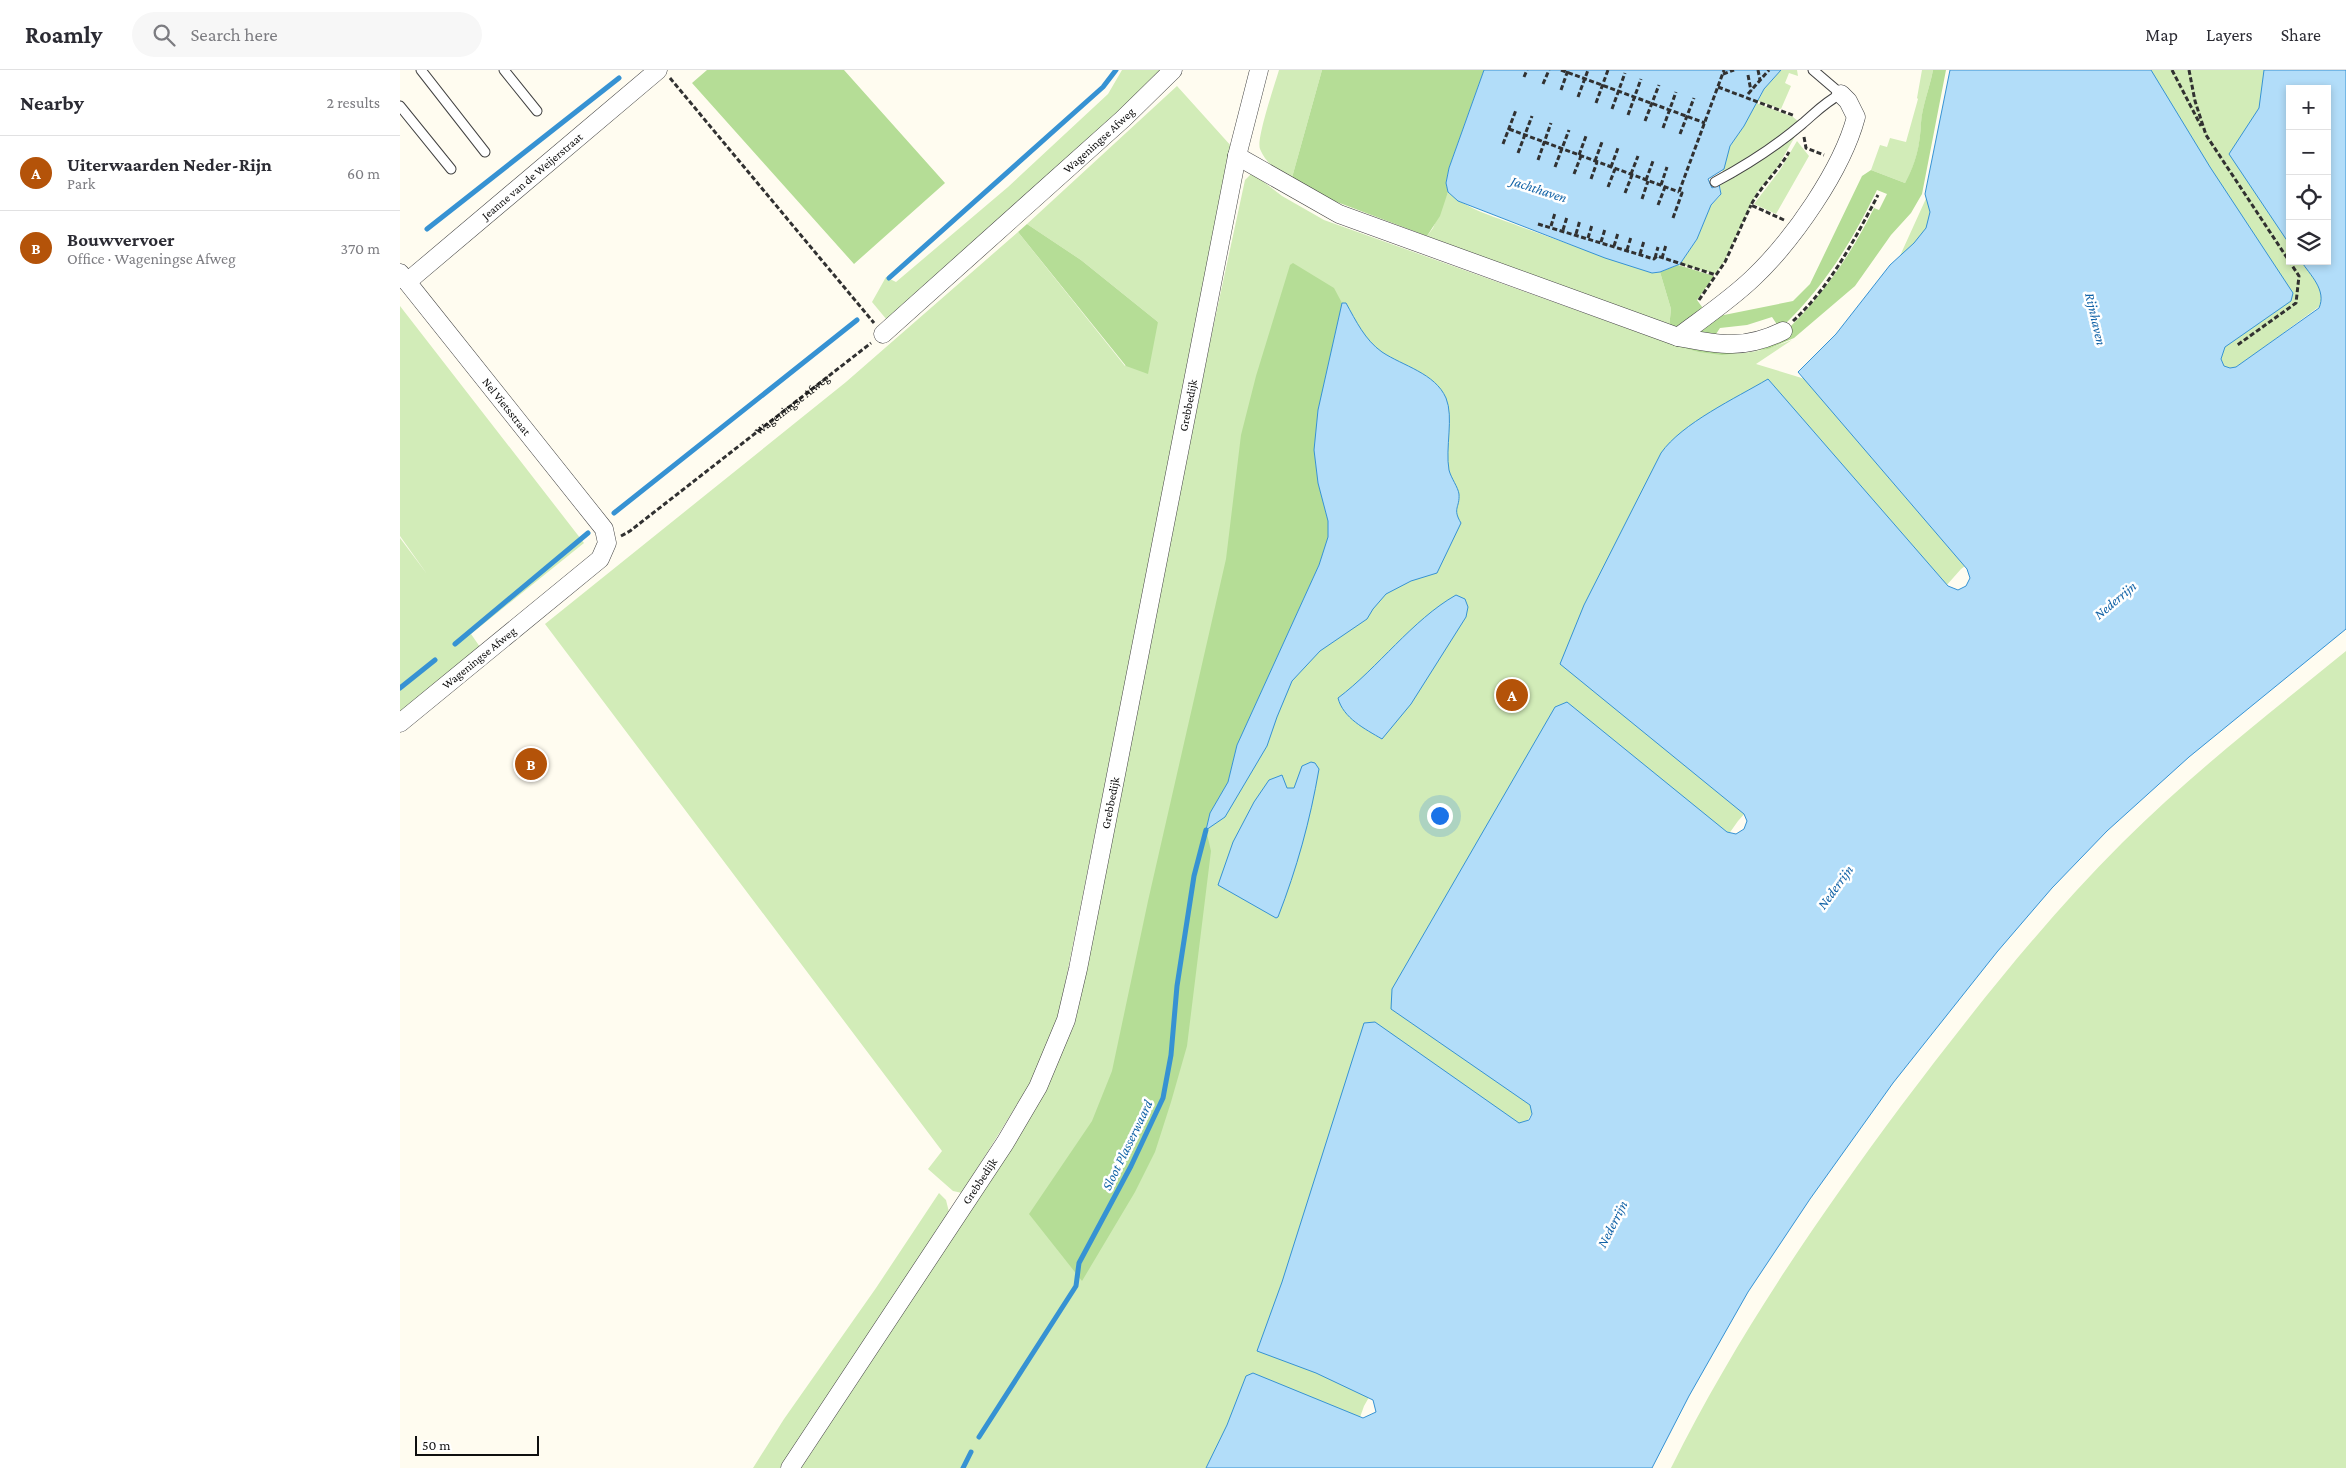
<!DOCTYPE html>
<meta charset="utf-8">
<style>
:root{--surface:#fff;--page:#f7f7f7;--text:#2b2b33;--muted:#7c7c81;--line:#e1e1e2;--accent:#b45309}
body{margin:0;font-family:"Crimson Pro",serif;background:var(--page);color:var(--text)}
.controls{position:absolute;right:15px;top:15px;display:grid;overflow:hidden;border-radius:0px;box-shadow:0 2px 8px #0003}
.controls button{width:45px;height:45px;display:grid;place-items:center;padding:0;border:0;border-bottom:1px solid var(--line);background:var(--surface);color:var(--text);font:25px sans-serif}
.scale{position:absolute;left:15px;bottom:12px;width:124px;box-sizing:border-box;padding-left:5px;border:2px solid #0f0f0f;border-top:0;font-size:14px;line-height:18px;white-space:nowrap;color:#0f0f0f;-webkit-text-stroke:4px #fff;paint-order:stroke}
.you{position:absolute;left:1039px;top:745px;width:18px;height:18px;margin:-12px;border:4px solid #fff;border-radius:50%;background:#1a73e8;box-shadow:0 0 0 8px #1a73e833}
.badge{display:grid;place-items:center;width:32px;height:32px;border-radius:50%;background:var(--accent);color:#fff;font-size:16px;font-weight:700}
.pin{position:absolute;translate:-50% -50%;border:2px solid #fff;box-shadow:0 1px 5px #0006}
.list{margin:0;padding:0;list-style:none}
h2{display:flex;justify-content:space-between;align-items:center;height:65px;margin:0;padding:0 20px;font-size:21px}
h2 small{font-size:16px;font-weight:400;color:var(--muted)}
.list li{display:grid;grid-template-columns:32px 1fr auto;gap:15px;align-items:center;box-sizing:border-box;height:75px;padding:0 20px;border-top:1px solid var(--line)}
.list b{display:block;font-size:19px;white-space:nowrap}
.list p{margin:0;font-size:16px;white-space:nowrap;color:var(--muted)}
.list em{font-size:16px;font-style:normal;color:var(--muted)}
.icon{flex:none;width:28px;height:28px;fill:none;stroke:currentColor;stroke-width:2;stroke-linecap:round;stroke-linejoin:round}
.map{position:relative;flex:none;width:1946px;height:1398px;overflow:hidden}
header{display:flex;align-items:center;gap:30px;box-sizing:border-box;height:70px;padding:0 25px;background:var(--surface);border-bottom:1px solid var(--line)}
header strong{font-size:24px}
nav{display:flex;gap:28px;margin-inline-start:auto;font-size:18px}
.search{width:350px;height:45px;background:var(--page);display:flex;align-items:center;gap:12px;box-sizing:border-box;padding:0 18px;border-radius:28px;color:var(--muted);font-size:19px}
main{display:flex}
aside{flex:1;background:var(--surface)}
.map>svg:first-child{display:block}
</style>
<header>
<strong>Roamly</strong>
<div class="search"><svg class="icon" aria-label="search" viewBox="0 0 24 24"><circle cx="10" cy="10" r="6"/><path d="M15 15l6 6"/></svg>Search here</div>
<nav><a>Map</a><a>Layers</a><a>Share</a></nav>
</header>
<main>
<aside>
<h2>Nearby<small>2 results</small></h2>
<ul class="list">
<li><span class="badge">A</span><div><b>Uiterwaarden Neder-Rijn</b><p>Park</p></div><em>60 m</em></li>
<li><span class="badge">B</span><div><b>Bouwvervoer</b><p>Office · Wageningse Afweg</p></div><em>370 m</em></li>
</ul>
</aside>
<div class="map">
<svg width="1946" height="1398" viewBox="0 0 1946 1398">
<rect width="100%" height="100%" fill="#fffcf0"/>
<path fill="#d2ecb8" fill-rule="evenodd" d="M722 0H762L755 9 487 250 472 232 486 207 496 212 608 117 708 24Z
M879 0H922L893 104V112C881 104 866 94 860 79 856 69 875 14 879 0Z
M1381 0H1397L1398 6 1389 3 1385 13 1391 16 1381 39 1358 31 1364 19Z
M1522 0H1533C1530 17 1522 36 1521 54 1520 75 1516 94 1505 113L1471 100 1480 75 1487 77 1490 68 1506 72 1518 29 1517 28Z
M1576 0H1946L1924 233 1561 499 1338 751 1134 1039 964 1336 942 1398H401L613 1076 644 1023 675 953 810 272 845 110 852 103 882 126 924 150 1274 275C1323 285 1343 289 1392 270L1356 294 1405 309 1494 199 1559 56ZM1890 19H1927V191H1890Z
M777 16 832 77 658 949 629 1015 562 1123 553 1121 528 1099 542 1081 145 554 446 312 618 162 725 296 758 252 681 190 627 154Z
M1356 33 1393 47 1399 52 1363 80 1324 104 1322 100 1330 76 1344 56Z
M1397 63 1377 98 1357 122 1324 192 1315 204 1280 194 1296 171 1311 135 1320 126 1321 120 1319 114Z
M1397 71 1409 86 1376 144 1354 134 1380 100Z
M1048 122C1067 140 1099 148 1124 158 1166 173 1209 189 1252 203L1260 202 1271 239 1269 258 1027 166 1033 158Z
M0 236 184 473 71 564 80 577 0 643V468L27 504 0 466Z
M1946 581V1398H1271C1335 1269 1415 1152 1501 1036 1570 945 1641 854 1722 773 1791 704 1870 643 1946 581Z
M539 1123 546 1130 549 1142 380 1398H353L384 1349 476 1218Z"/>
<path fill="#b5dd96" d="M307 0H444L545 113 454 194 292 13Z
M922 0H1084L1049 98 1046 113 1048 122 1040 146 1027 166 913 123 893 112V104Z
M1533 0H1546L1522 124 1511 143 1491 165 1455 216 1394 268 1368 279 1322 285 1299 282 1267 273 1387 260C1423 225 1452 183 1474 138L1479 140 1487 124 1477 120C1451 173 1425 216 1382 257L1378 256 1372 247 1347 255 1320 258 1314 267 1297 262 1319 246 1393 231 1410 214 1462 106 1471 100 1505 113C1516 93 1520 75 1521 53 1522 36 1530 17 1533 0Z
M627 154 681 190 758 252 748 304 726 296 618 162Z
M893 193 934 218 942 233 918 340 914 380 918 413 928 451V467L919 495 837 675 828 712 810 743 806 760 811 781 787 976 771 1032 755 1082 735 1122 682 1211 629 1144 692 1051 712 1001 748 831 826 489 841 365 856 306 890 195Z
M1278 195 1314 206 1297 230 1305 241 1280 256 1269 258 1271 239 1260 202Z"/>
<path fill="#b2ddf9" stroke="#3692d3" d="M1084 0H1381L1364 19 1344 56 1330 76 1324 99 1308 109 1312 118 1319 114 1321 124 1311 135 1297 169 1280 194 1260 202 1252 203 1205 188 1058 131 1048 122 1046 113 1049 98Z
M1550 0H1751L1810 97 1893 223 1891 231 1825 277 1821 289 1824 296 1830 298 1836 297 1919 238C1927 220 1910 205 1901 191H1927V19H1890V175L1829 84 1859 38 1864 0H1946V559L1789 687 1707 761 1652 818 1597 882 1493 1013 1410 1129 1348 1222 1289 1326 1252 1398H806L827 1355 846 1306 853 1303 963 1348 976 1342 973 1330 916 1303 857 1281 882 1212 964 953 975 952 1119 1053 1129 1050 1132 1044 1130 1035 991 939 992 919 1155 637 1167 632 1327 762 1336 764 1344 759 1347 751 1344 744 1160 594 1184 535 1261 383C1282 353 1336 328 1368 309L1548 516 1558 520 1566 516 1570 508 1567 499 1398 302 1436 264 1490 195 1514 173 1526 158 1530 142 1525 124Z
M942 233H946C956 251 965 270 982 282 1003 296 1035 303 1046 328 1054 347 1045 378 1049 400 1051 408 1058 417 1059 424 1060 438 1052 438 1061 453L1037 503 1011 511 986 524 973 539 967 549 920 581 892 611 877 647 867 676 825 747 806 760 810 743 828 712 837 675 919 495 928 467V451L918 413 914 380 918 340Z
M1056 525 1065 529 1068 537 1066 547 1011 634 982 669C965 659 943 648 938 628 978 598 1012 550 1056 525Z
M911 692 915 693 919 699C910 751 897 798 878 847L876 848 818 815 833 772 854 732 869 710 882 705 887 718H894L902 696Z"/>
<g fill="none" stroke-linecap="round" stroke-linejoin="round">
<path stroke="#3692d3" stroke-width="5" d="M27 159 219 8
M489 208 703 17 716 0
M214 443 457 250
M55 574 188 463
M0 618 35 590
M579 1367 676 1216 679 1193 731 1096 763 1028 771 985 777 916 794 806 806 760
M563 1398 571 1382"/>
<defs>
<path id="service" d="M21 0 85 82
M104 0 137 41
M0 36 51 99
M1315 112C1345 96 1375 77 1402 54 1415 43 1425 32 1441 24L1413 0"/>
<g id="minor">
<path d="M837 86 939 144 1278 267C1320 275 1344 280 1383 261"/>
<path id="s2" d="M0 203 204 459 207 473 200 489 0 653"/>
<path id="s3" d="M7 212 258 0"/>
<path id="s4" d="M483 264 723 49 773 0"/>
<path d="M1278 267C1303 248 1330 230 1353 208 1393 170 1442 100 1456 47L1448 31 1441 24"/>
<path id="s5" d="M390 1398 605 1073 638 1017 666 950 678 899 837 86 859 0"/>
</g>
</defs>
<use href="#service" stroke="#424242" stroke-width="11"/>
<use href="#minor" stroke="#424242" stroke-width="19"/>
<g stroke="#313131" stroke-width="3" stroke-dasharray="5 2.5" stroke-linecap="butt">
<path d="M1161 0 1305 53"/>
<path d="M1358 0 1360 10"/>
<path d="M1772 0 1801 56"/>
<path d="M1789 0 1795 31 1806 65 1899 206 1896 233 1836 276"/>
<path d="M1323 4 1334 0"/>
<path d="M1348 5 1351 21"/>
<path d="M1124 7 1127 0"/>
<path d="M270 8 474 253"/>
<path d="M1143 14 1149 0"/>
<path d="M1318 17 1395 46"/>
<path d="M1161 20 1168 0"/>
<path d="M1348 24 1369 0"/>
<path d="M1178 27 1188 0"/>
<path d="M1196 33 1208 0"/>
<path d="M1212 39 1225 3"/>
<path d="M1228 45 1241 9"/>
<path d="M1245 51 1259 15"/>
<path d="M1263 58 1276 22"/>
<path d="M1109 59 1279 122"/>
<path d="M1280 64 1294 28"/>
<path d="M1404 67 1406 78 1424 85"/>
<path d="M1103 74 1116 40"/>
<path d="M1118 83 1132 46"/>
<path d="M1179 85 1186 66"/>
<path d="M1138 90 1151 53"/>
<path d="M1195 91 1202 72"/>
<path d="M1155 97 1169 60"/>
<path d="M1211 97 1218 78"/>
<path d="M1174 104 1181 86"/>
<path d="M1231 104 1238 86"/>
<path d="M1191 109 1197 92"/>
<path d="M1246 110 1253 91"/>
<path d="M1261 115 1267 97"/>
<path d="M1208 117 1215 99"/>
<path d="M1225 123 1232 105"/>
<path d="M1242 129 1248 111"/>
<path d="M1258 135 1265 117"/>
<path d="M1273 148 1282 123 1279 122 1324 0"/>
<path d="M1384 150 1351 135C1361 116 1378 101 1389 82"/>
<path d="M1138 154 1254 189 1257 186 1316 205 1325 192 1351 135"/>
<path d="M1151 156 1155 143"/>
<path d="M1163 160 1167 147"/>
<path d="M1176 164 1180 150"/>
<path d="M1188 168 1192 155"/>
<path d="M1201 172 1205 159"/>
<path d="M1214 176 1218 163"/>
<path d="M1227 180 1231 167"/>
<path d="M1240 184 1244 171"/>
<path d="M1255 188 1258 177"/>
<path d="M1262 188 1266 175"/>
<path d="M1299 230 1316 205"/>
<path d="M1393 251C1430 217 1455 169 1478 125"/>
<path id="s1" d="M221 466 230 461 471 273"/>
</g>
<use href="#service" stroke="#fff" stroke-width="9"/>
<use href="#minor" stroke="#fff" stroke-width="18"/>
</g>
<g text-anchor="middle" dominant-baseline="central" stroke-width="5" stroke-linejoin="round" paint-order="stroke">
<g font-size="12" fill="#0f0f0f" stroke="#fff">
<text stroke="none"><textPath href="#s4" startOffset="290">Wageningse Afweg</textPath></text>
<text stroke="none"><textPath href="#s3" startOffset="164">Jeanne van de Weijerstraat</textPath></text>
<text stroke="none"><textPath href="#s1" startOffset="216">Wageningse Afweg</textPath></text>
<text stroke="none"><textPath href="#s5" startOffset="1154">Grebbedijk</textPath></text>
<text stroke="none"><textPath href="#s2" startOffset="171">Nel Vietsstraat</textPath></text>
<text transform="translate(79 588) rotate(-39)">Wageningse Afweg</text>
<text stroke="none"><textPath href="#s5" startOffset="749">Grebbedijk</textPath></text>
<text stroke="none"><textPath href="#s5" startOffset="344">Grebbedijk</textPath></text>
</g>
<g font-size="14" font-style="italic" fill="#1263a7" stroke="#fff">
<text transform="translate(1139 119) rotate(18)">Jachthaven</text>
<text transform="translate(1696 249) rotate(77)">Rijnhaven</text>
<text transform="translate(1715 530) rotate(-40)">Nederrijn</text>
<text transform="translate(1435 817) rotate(-54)">Nederrijn</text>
<text transform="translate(727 1075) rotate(-64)">Sloot Plasserwaard</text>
<text transform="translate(1212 1154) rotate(-63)">Nederrijn</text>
</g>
</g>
</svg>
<div class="controls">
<button>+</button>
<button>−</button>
<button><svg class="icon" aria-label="locate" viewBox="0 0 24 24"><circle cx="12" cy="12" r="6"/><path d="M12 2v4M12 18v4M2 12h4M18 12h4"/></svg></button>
<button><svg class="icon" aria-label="layers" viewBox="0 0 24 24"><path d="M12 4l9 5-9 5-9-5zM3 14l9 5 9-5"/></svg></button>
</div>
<div class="scale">50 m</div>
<div class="you"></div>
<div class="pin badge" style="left:1112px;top:625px">A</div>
<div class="pin badge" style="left:131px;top:694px">B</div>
</div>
</main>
